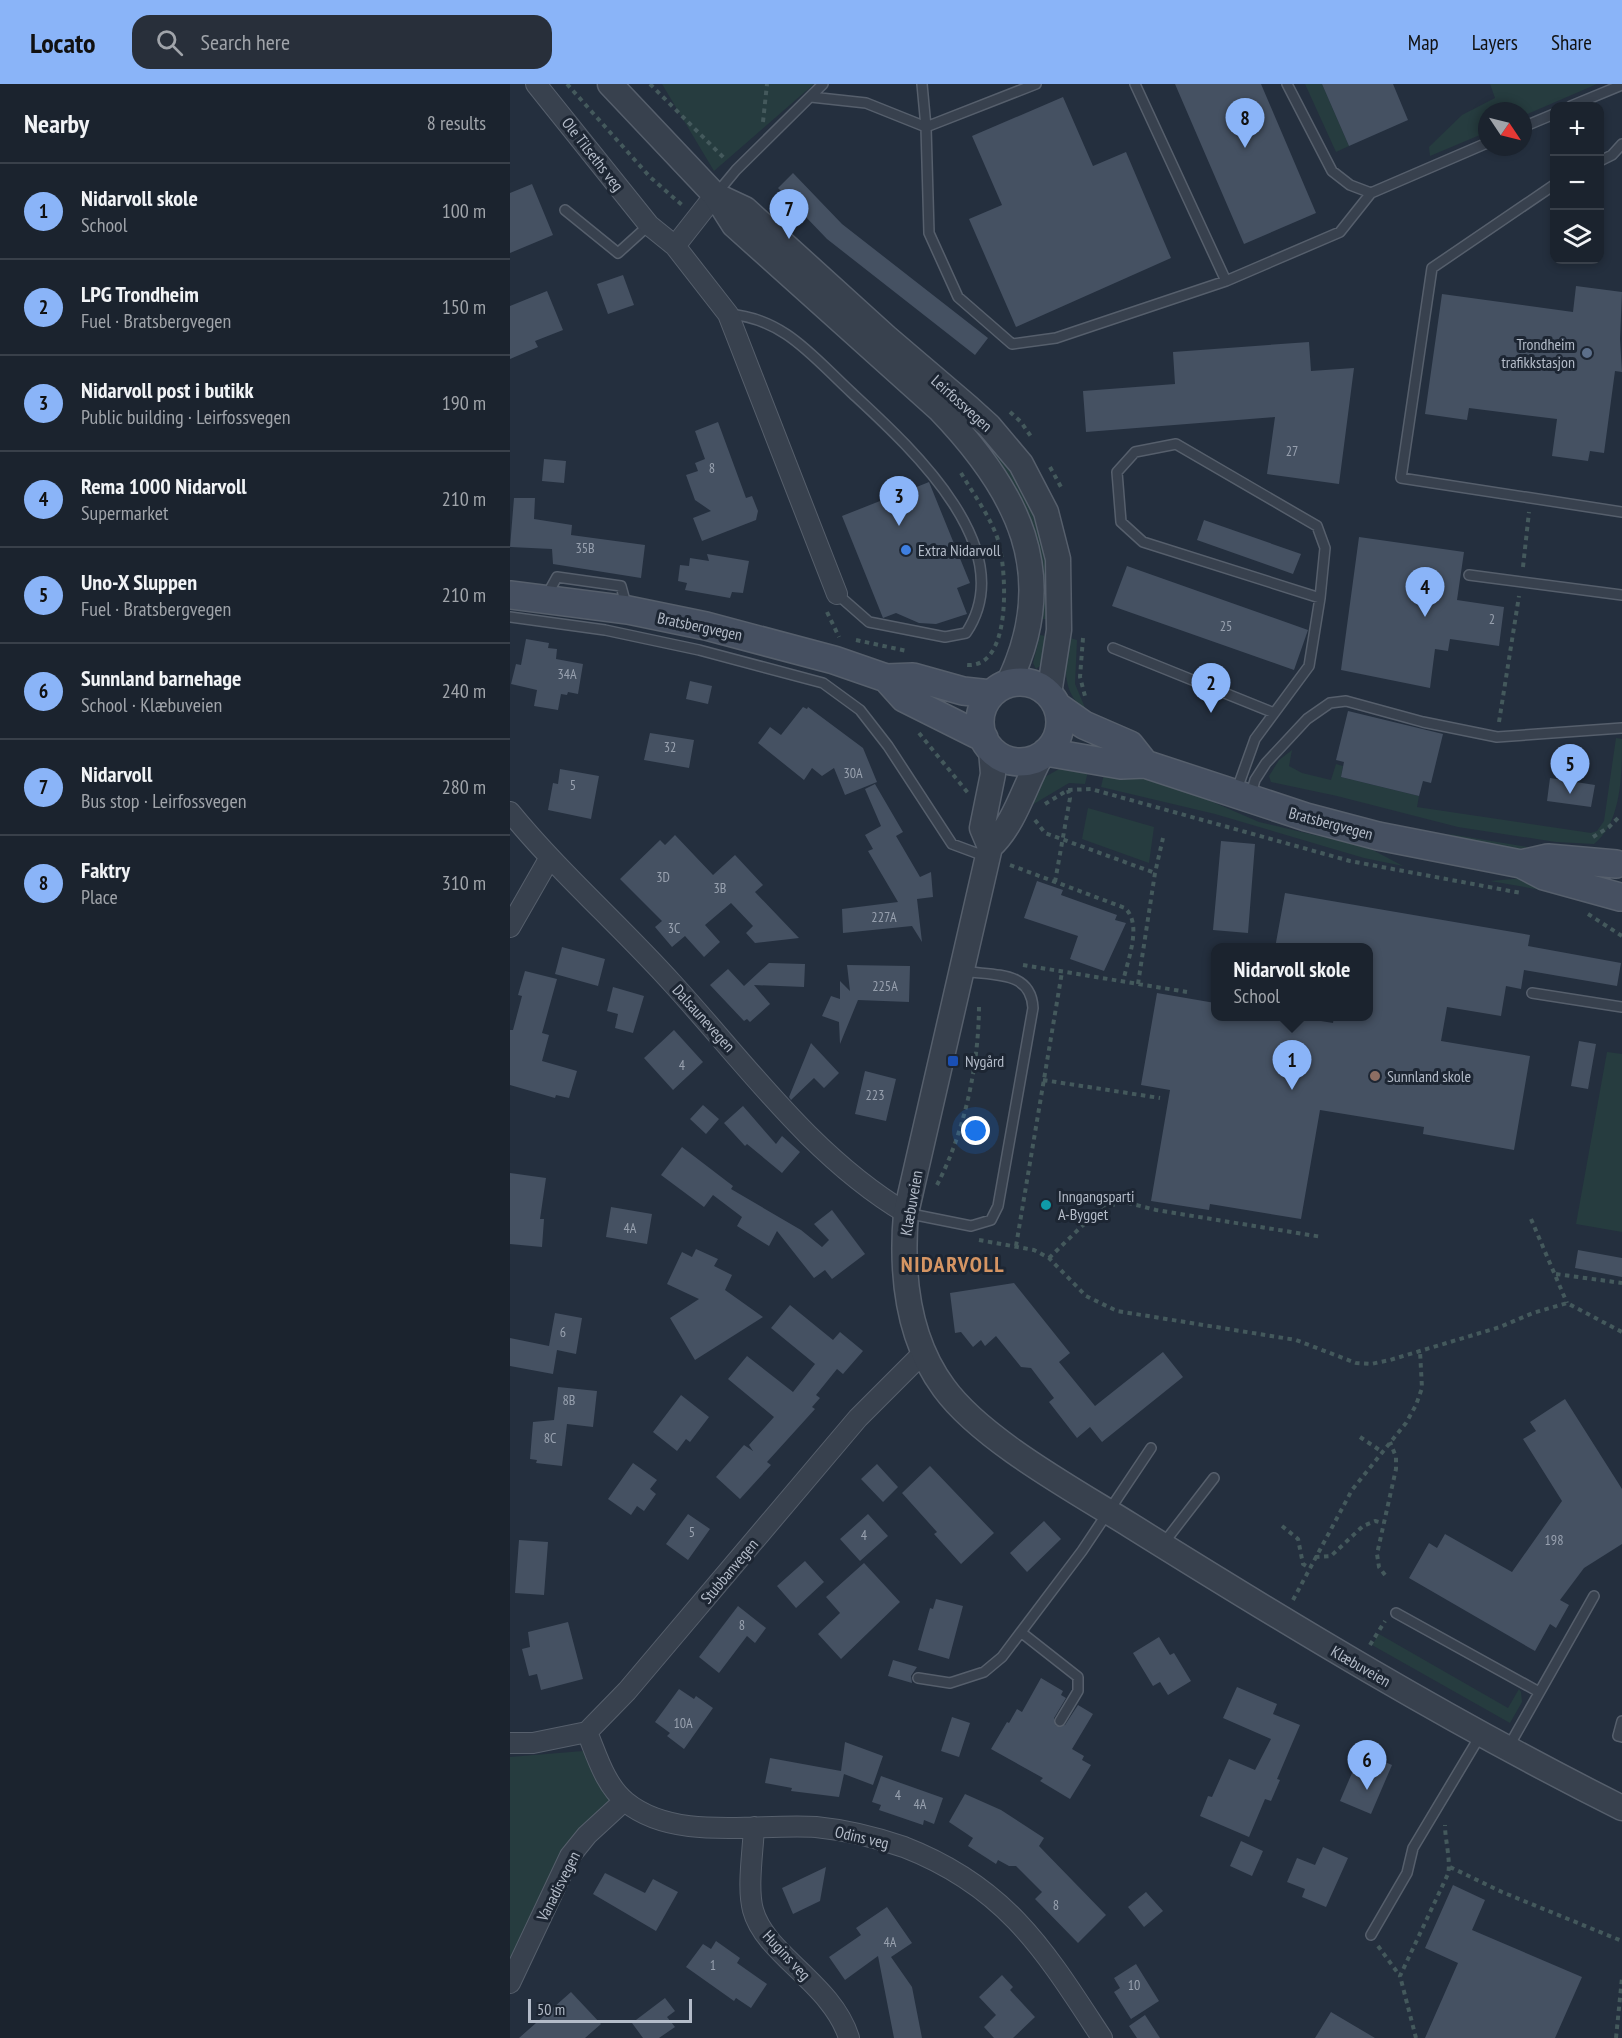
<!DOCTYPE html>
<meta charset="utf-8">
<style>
:root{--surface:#1b232e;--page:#282f3a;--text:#f1f3f6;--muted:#a0a4aa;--line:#39404a;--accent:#8ab4f8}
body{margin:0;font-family:"PT Sans Narrow",sans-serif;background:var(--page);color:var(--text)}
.controls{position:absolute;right:18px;top:18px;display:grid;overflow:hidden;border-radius:12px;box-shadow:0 3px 9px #0003}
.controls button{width:54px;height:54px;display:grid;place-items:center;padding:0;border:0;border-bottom:2px solid var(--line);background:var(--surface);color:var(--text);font:30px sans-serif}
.compass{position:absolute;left:968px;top:18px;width:54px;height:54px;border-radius:50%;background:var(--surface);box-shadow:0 3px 9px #0003;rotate:125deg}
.scale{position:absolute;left:18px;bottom:15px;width:164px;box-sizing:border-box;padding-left:6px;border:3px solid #b4bcc9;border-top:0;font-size:16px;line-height:21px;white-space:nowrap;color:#b4bcc9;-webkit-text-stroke:4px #1d2633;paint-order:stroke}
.you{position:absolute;left:466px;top:1047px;width:21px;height:21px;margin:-15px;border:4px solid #fff;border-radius:50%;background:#1a73e8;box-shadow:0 0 0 9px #1a73e833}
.badge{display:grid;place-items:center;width:39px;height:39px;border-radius:50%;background:var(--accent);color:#111;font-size:20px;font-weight:700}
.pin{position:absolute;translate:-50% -50px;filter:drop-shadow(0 2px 3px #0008)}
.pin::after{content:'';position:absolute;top:32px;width:21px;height:18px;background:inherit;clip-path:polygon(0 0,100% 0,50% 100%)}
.popup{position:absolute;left:701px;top:859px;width:162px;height:78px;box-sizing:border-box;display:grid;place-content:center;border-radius:12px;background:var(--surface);filter:drop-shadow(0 2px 4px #0005);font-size:20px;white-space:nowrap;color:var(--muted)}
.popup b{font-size:22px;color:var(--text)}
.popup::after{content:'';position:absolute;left:50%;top:100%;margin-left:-12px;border:12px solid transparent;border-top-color:var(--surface)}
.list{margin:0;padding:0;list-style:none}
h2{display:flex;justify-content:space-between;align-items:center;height:78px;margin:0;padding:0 24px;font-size:26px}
h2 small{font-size:20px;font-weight:400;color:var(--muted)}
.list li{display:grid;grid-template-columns:39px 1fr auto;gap:18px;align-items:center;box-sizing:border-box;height:96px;padding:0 24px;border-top:2px solid var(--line)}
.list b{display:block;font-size:22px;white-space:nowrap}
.list p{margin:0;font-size:20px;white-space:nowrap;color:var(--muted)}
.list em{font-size:20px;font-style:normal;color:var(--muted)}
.icon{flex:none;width:33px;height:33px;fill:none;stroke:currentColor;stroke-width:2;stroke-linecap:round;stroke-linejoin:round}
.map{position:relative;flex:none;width:1112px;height:1954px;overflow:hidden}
header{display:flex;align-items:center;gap:36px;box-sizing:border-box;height:84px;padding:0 30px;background:var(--accent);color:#111}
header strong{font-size:28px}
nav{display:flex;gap:33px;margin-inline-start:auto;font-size:21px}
.search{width:420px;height:54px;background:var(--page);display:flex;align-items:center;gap:15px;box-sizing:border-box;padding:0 21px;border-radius:18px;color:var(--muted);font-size:22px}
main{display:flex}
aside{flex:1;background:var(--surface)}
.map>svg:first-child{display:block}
</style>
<header>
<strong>Locato</strong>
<div class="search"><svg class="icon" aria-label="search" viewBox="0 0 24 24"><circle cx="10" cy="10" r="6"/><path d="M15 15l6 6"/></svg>Search here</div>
<nav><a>Map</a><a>Layers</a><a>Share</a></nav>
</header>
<main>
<aside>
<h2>Nearby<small>8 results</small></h2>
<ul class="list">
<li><span class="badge">1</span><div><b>Nidarvoll skole</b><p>School</p></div><em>100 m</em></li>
<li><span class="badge">2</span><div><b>LPG Trondheim</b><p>Fuel · Bratsbergvegen</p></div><em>150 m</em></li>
<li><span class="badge">3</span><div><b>Nidarvoll post i butikk</b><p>Public building · Leirfossvegen</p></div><em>190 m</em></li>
<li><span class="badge">4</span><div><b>Rema 1000 Nidarvoll</b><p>Supermarket</p></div><em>210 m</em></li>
<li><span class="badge">5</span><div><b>Uno-X Sluppen</b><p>Fuel · Bratsbergvegen</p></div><em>210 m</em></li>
<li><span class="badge">6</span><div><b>Sunnland barnehage</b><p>School · Klæbuveien</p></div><em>240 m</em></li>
<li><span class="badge">7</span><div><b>Nidarvoll</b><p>Bus stop · Leirfossvegen</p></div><em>280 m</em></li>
<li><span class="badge">8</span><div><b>Faktry</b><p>Place</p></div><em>310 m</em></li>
</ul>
</aside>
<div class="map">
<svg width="1112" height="1954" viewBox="0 0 1112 1954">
<rect width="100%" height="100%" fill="#242f3e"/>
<path fill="#263c3f" d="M152 0H304L204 87Z
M795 0H812L839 62 826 68Z
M980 0H1087L1013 32V27H977V48L920 72 919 63 952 31 985 14Z
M256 156 468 340 512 396 540 471 542 535H533C537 461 516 411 470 354Z
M530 551 540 553 531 581 526 585 523 579Z
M557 553 567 556 565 600 576 626C550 609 556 580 557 553Z
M1106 654 1112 655C1112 689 1112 738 1084 760L1046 758 948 743 827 712 761 698 759 692 769 676 782 666 779 682 792 689 821 696 826 680 833 682 831 693 909 712 907 723 1081 749 1087 747 1094 737Z
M551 684 578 687 575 700 559 699 517 724 533 694Z
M594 690H618L666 702 749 738 859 764 893 782 854 774 705 730 591 703Z
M578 724 644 743 639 779 572 755Z
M939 750 1041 767C1006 766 971 765 939 750Z
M1014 794 1037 807 980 797Z
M1097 968 1112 970V1148L1066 1140Z
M869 1550 998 1624 1009 1605 1011 1608 1012 1618 1000 1639 862 1561Z
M73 1667 103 1724 55 1776 0 1894V1673Z"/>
<path fill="#455162" d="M665 0H751L806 129 734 160Z
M812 0H883L898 36 839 62Z
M553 13 583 82 616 68 661 174 506 243 459 135 492 121 462 52Z
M283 89 332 140 478 254 465 271 317 155 268 104Z
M22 100 43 151 0 169V109Z
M113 191 124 221 98 230 87 200Z
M1066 202 1112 208 1110 255 1112 288 1105 287 1094 369 1080 367 1078 377 1042 372 1047 335 959 324 957 336 915 330 932 210 1063 228Z
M37 207 53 246 25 257 28 263 0 275V222Z
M799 258 801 287 844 284 829 400 757 390 765 333 576 348 573 307 665 300 663 268Z
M208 338 236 414 242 412 248 427 246 436 192 457 183 434 201 427 185 416 176 391 188 387 185 379 195 375 185 347Z
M34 375 56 377 54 399 32 397Z
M419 398 460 499 447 504 457 530 426 540 409 539 386 529 373 534 332 432 370 417V405L394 408Z
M4 414H25L24 435 62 441 61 451 135 461 131 494 43 480 42 465 0 463Z
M694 436 791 470 783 490 687 456Z
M849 453 954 468 947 516 994 523 989 562 940 555 938 567 925 565 920 604 831 586Z
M197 470 239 477 233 509 222 508 220 514 175 506 177 499 168 497 170 481 179 482 180 474 199 477Z
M617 482 798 546 784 586 602 522Z
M16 555 39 559 38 564 47 565 46 575 73 580 68 610 58 608 57 611 51 610 48 626 24 622 27 606 1 600 6 580 11 581Z
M180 597 202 602 198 620 176 615Z
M293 623 297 625 298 623 353 664 367 698 335 711 324 684 312 692 302 684 294 696 248 659 260 643 271 651Z
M838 627 933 650 921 699 913 697 909 712 831 693 834 678 826 676Z
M140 649 184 656 179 684 134 676Z
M50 685 89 692 81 735 38 726 43 699 48 700Z
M1040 694 1085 701 1081 723 1037 717Z
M365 700 393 748 386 752 410 793 421 788 423 813 407 815 412 858 402 842 333 849 332 825 388 818 358 767 363 765 355 751 371 742 355 705Z
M165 751 203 791 225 771 253 801 245 808 289 854 245 859 236 849 243 842 221 819 195 841 210 858 194 873 175 852 162 863 145 843 152 837 110 795 150 756 155 761Z
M711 757 745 760 738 849 703 846Z
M527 797 553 806 551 811 607 831 605 836 616 839 594 887 560 875 568 852 514 834Z
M775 809 1020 851 1018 862 1111 879 1107 902 1014 886 1011 905 996 902 991 932 937 923 931 957 1020 972 1004 1066 913 1050 914 1043 810 1026 791 1135 700 1120 699 1126 641 1117 660 1006 631 1001 647 909 705 919V933H787L823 939 824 933H858V864H765Z
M52 863 95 875 88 902 45 890Z
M259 879 295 880 294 903 244 901 260 920 240 938 237 935 234 937 200 901 218 885 234 902Z
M337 881 400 882 399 918 348 916 330 960 329 938 312 932 321 912 330 915V897L340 907Z
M15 887 47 895 32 949 39 951 32 977 67 987 59 1014 46 1011 45 1014 0 1001V946H3L12 912 8 911Z
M103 903 134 912 123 949 105 944 108 930 97 927Z
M164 946 193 978 163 1006 134 974Z
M1069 957 1086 960 1078 1005 1061 1002Z
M301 959 329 989 314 1004 304 994 281 1016 279 1013Z
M355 987 386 995 376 1037 345 1030Z
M193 1021 209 1035 196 1050 180 1035Z
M233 1022 266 1060 272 1052 290 1068 272 1089 237 1060 235 1062 214 1039Z
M172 1063 223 1102 221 1105 291 1146 312 1163 319 1156 304 1140 322 1126 355 1170 322 1195 315 1186 304 1194 267 1147 259 1162 227 1142 232 1133 203 1111 194 1123 151 1091Z
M0 1089 36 1094 30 1135H34L32 1163 0 1160Z
M101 1123 142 1130 137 1160 96 1153Z
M186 1165 208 1175 204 1182 222 1191 215 1206 253 1233 185 1276 160 1234 189 1215 157 1200 172 1168 182 1173Z
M1068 1166 1112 1174V1193L1065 1184Z
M504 1199 560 1269 549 1278 585 1322 653 1268 673 1293 592 1358 580 1343 567 1354 539 1318 544 1314 521 1284 511 1283 486 1252 475 1262 471 1256 463 1263 451 1248 445 1249 440 1209Z
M280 1221 323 1256 330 1248 353 1267 333 1290 327 1285 306 1311 310 1314 302 1323 305 1325 257 1378 261 1381 230 1415 206 1393 234 1361 243 1367 239 1361 264 1333 218 1295 237 1272 283 1308 305 1280 261 1244Z
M45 1229 72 1234 66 1270 47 1266 43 1290 0 1282V1254L39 1262Z
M48 1303 87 1307 83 1343 57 1340 52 1382 26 1379 27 1376 20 1375 23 1338 44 1336Z
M171 1311 199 1333 180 1358 176 1355 167 1367 143 1348Z
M1055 1315 1112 1405V1460L1074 1484 1050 1516 1059 1521 1046 1544 1040 1540 1025 1567 899 1494 919 1459 927 1464 935 1450 1002 1488 1052 1417 1013 1355 1026 1347 1020 1338Z
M123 1379 147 1396 140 1405 146 1410 134 1427 127 1422 121 1431 98 1415Z
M367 1380 388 1403 373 1418 351 1395Z
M420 1382 484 1449 451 1480 424 1450 427 1448 392 1409Z
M178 1430 200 1445 178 1476 156 1460Z
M358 1430 378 1452 350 1477 330 1455Z
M534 1437 551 1455 517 1488 500 1469Z
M9 1456 38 1458 34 1511 5 1509Z
M295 1477 314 1498 286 1524 267 1502Z
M354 1479 390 1518 331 1575 308 1550 330 1529 316 1513Z
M426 1515 453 1522 439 1575 408 1566 420 1524 423 1525Z
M228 1522 256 1544 245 1559 237 1552 209 1589 189 1573Z
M58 1538 73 1595 31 1606 27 1590 19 1592 12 1565 20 1563 18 1548Z
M649 1553 660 1571 664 1569 681 1597 658 1611 650 1598 643 1602 623 1569Z
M383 1576 407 1583 401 1592 402 1599 378 1592Z
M531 1594 553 1607 551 1611 556 1614 544 1634 546 1642 555 1641 568 1621 583 1630 562 1665 574 1672 572 1676 581 1681 560 1715 530 1697 533 1694 481 1665 497 1638 499 1639 507 1625 512 1628Z
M727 1603 767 1620 763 1630 790 1641 767 1695 770 1696 761 1717 755 1715 739 1753 690 1732 698 1712 702 1713 719 1675 745 1686 761 1655 713 1634Z
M169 1605 184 1615 186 1612 203 1624 174 1665 157 1652 160 1649 145 1638Z
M442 1633 460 1639 449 1673 431 1667Z
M335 1658 373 1672 363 1701 334 1690 329 1713 281 1707 282 1704 255 1699 260 1674 331 1687Z
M851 1668 882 1681 861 1730 830 1717Z
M371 1692 433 1714 424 1740 414 1736 413 1741 369 1726 371 1721 362 1718Z
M455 1710 491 1726 534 1754 529 1762 596 1831 568 1859 525 1815 532 1808 506 1782H499L488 1776 486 1780 458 1762 463 1754 439 1738Z
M731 1757 753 1767 742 1792 720 1782Z
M813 1763 838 1774 816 1823 792 1813 795 1805 777 1798 787 1774 805 1781Z
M316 1783 310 1817 283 1830 272 1804Z
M95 1789 135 1809 143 1795 168 1808 146 1847 83 1810Z
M943 1801 975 1816 962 1846 1072 1893 1045 1954H915L948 1879 915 1864Z
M636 1808 653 1827 634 1843 618 1823Z
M377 1823 402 1859 381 1873 402 1903 412 1954H384L368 1872 335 1896 319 1873 351 1851 346 1844Z
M206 1857 230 1874 227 1879 257 1900 241 1924 226 1914 224 1917 176 1883 193 1860 201 1865Z
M626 1880 649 1917 621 1935 604 1908 610 1904 604 1894Z
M492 1891 503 1903 500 1906 525 1933 503 1954H484L474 1943 486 1931 469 1913Z
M61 1908 91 1940 75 1954H9Z
M155 1914 165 1927 157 1933 165 1943 149 1954H133L122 1939Z
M821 1928 865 1954H805Z
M635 1931 650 1954H627L619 1942Z"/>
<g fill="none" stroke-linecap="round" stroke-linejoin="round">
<defs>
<path id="service" d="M526 0 416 43 419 149 448 213 502 260 546 254 716 197 830 148 861 109
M625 0 716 197
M777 0 822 87 840 101 861 109 977 59
M301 13 356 19 416 43 412 0
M1061 22 1112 1
M1013 43 1044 30
M1090 77 1102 71 1112 60
M1044 101 922 184 891 394 1112 428
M207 109 226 86 313 0
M55 126 108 169 139 141
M218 230C274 234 303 273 342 309 398 361 513 464 456 549L435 553 359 538 327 510
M959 491 1112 511
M37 511 47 493 111 502 117 524
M0 533 95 546 189 566 313 599 350 626 378 662 442 760 477 773
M603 564 764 629
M726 708 745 655 799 582 810 514 815 464 807 442 666 360 625 368 607 388 611 438 633 458 810 514
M740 713 745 696 756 679 797 635 820 619 836 617 913 638 987 653 1112 644
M1022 909 1112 923
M396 1129 461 1142 481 1136 488 1122 523 924C521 886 483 892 453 887
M653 1460 704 1394
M886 1529 1029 1608
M512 1549 568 1593V1607L550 1637
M408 1594 440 1599 474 1588 492 1573 572 1467 641 1364
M1112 1637 1108 1652 1112 1653
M999 1662 1084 1512
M861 1851 897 1789 903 1764 970 1652"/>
<path id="minor" d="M26 0 139 141 165 162 205 111
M165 162 218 230 327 510
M0 728C50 789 110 841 163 900 236 980 302 1073 396 1129
M0 843 39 775
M77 1648C87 1672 95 1701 116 1718 165 1758 247 1739 306 1743 336 1746 365 1753 394 1763 497 1803 535 1867 592 1954
M0 1659H23L77 1648 117 1607 348 1334 414 1268
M244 1743C243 1767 237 1804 243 1826 255 1871 322 1899 339 1954
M0 1899 60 1772 77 1751 114 1717"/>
<path id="tertiary" d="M100 0 205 111 224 141 429 325C507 406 552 490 498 600
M205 111 235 125 376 253 458 323 479 342 511 380 536 428 548 475 549 546 539 610
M531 672C514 703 505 740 480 763L396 1129C391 1188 397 1254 434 1304 472 1356 564 1406 620 1441 780 1541 942 1639 1112 1724
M480 763 472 744 483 690 481 666"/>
<path id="secondary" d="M0 511 118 526 196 542 324 576 376 594 403 593 453 607 481 610
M376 594 394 614 474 654
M470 638a40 40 0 1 1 80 0a40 40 0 1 1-80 0Z
M547 622 574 641 620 661 635 680
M536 668 611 681 635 680 796 733 868 752 1011 780 1034 792 1110 813
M1011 780 1038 774 1106 780"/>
</defs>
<use href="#service" stroke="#565f6c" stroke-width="12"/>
<use href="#minor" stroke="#565f6c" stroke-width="22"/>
<use href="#tertiary" stroke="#565f6c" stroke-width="27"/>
<use href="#secondary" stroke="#565f6c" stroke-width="30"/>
<path stroke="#44595c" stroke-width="4" stroke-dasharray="4.5 4.5" stroke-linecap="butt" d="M57 0 140 93 172 121
M140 0 216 76
M253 38 257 0
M500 328 511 338 522 354
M540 383 551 403
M451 389C464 411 482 435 489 459 496 487 503 584 457 581
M1013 483 1019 428
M317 528 329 553
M573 554 570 593 575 612
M346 556 397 567
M989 638 1009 512
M409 649 458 709
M535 720 558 706 581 705 840 777 1011 809
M525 736 535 749 645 789
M1083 753 1099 743 1110 732
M500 781 615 824C633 841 617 877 613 898
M545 798 560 714 558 706
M1078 830 1112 852
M513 881 677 908
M628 900 645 789 653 754
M533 996 650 1014
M427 1101C455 1047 469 980 469 920
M1021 1135 1057 1219
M469 1156 524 1166 539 1174 576 1212 607 1227 786 1256 846 1279 861 1280 880 1276 990 1243 1023 1229 1057 1219 1112 1248
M506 1162 552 888
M539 1174 572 1142 598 1122 615 1118 646 1126 812 1153
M1046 1190 1112 1199
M850 1353 871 1367
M772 1442 788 1455 793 1480 800 1484
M805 1473 821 1472 853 1442 865 1437 873 1439
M875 1491 869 1483 867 1470 886 1385V1373L880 1358
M783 1516 842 1406 896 1339 906 1321 912 1304 910 1267
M860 1561 875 1537
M940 1783 992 1808 1112 1857
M868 1862 890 1892
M906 1954 890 1892 938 1790C941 1777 935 1756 935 1741
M1106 1954 1112 1894"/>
<use href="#service" stroke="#38414e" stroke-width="9"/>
<use href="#minor" stroke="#38414e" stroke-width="20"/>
<use href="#tertiary" stroke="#38414e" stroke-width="24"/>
<use href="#secondary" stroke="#465061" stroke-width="27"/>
</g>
<circle fill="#5c6f8a" stroke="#1d2633" stroke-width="2" cx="1077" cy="269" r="6"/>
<circle fill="#3f7fe0" stroke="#1d2633" stroke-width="2" cx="396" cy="466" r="6"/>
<rect fill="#1a4fb4" stroke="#1d2633" stroke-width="2" x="437" y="971" width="12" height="12" rx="3"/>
<circle fill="#8d6e63" stroke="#1d2633" stroke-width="2" cx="865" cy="992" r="6"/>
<circle fill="#0f9aa8" stroke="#1d2633" stroke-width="2" cx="536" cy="1121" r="6"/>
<g text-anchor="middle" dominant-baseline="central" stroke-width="6" stroke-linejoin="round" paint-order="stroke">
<g font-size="14" fill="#98a1af">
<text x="782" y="367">27</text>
<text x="202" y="384">8</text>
<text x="75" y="464">35B</text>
<text x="982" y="535">2</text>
<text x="716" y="542">25</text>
<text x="57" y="590">34A</text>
<text x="160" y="663">32</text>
<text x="343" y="689">30A</text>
<text x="63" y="701">5</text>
<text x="153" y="793">3D</text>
<text x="210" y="804">3B</text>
<text x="374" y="833">227A</text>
<text x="164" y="844">3C</text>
<text x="375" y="902">225A</text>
<text x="172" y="981">4</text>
<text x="365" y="1011">223</text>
<text x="120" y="1144">4A</text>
<text x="53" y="1248">6</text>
<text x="59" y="1316">8B</text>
<text x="40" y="1354">8C</text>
<text x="182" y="1448">5</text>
<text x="354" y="1451">4</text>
<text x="1044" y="1456">198</text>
<text x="232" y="1541">8</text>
<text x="173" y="1639">10A</text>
<text x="388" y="1711">4</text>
<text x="410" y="1720">4A</text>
<text x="546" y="1821">8</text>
<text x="380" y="1858">4A</text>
<text x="203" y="1881">1</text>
<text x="624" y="1901">10</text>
</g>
<g font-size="16" fill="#b4bcc9" stroke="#1d2633">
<text transform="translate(83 70) rotate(52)">Ole Tilseths veg</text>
<text transform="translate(452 319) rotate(42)">Leirfossvegen</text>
<text transform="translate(190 542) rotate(12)">Bratsbergvegen</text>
<text transform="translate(821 739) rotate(15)">Bratsbergvegen</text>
<text transform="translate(194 934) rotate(48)">Dalsaunevegen</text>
<text transform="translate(401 1119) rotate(-80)">Klæbuveien</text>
<text transform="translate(219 1487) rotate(-50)">Stubbanvegen</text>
<text transform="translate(851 1582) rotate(30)">Klæbuveien</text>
<text transform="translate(352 1753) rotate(13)">Odins veg</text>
<text transform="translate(48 1802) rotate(-63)">Vanadisvegen</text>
<text transform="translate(277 1871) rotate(47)">Hugins veg</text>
</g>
<g font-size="16" fill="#b4bcc9" stroke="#1d2633" text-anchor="start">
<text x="1065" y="260" text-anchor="end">Trondheim<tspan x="1065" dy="18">trafikkstasjon</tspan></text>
<text x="408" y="466">Extra Nidarvoll</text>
<text x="455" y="977">Nygård</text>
<text x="877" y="992">Sunnland skole</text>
<text x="548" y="1112">Inngangsparti<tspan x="548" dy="18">A-Bygget</tspan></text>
</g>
<g font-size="22" font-weight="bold" letter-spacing="1.5" fill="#d59563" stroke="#1d2633">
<text x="443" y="1180">NIDARVOLL</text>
</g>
</g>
</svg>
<div class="controls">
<button>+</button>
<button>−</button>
<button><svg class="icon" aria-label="layers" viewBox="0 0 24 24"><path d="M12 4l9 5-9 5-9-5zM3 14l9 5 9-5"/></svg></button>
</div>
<svg class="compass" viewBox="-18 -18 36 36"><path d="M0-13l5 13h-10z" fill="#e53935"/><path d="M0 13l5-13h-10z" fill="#a0a4aa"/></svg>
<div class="scale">50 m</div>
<div class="you"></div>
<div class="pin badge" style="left:782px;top:1006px">1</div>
<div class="popup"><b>Nidarvoll skole</b>School</div>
<div class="pin badge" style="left:701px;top:629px">2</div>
<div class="pin badge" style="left:389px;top:442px">3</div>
<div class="pin badge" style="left:915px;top:533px">4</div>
<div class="pin badge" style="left:1060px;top:710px">5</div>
<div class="pin badge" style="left:857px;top:1706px">6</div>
<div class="pin badge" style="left:279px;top:155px">7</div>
<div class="pin badge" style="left:735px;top:64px">8</div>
</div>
</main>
